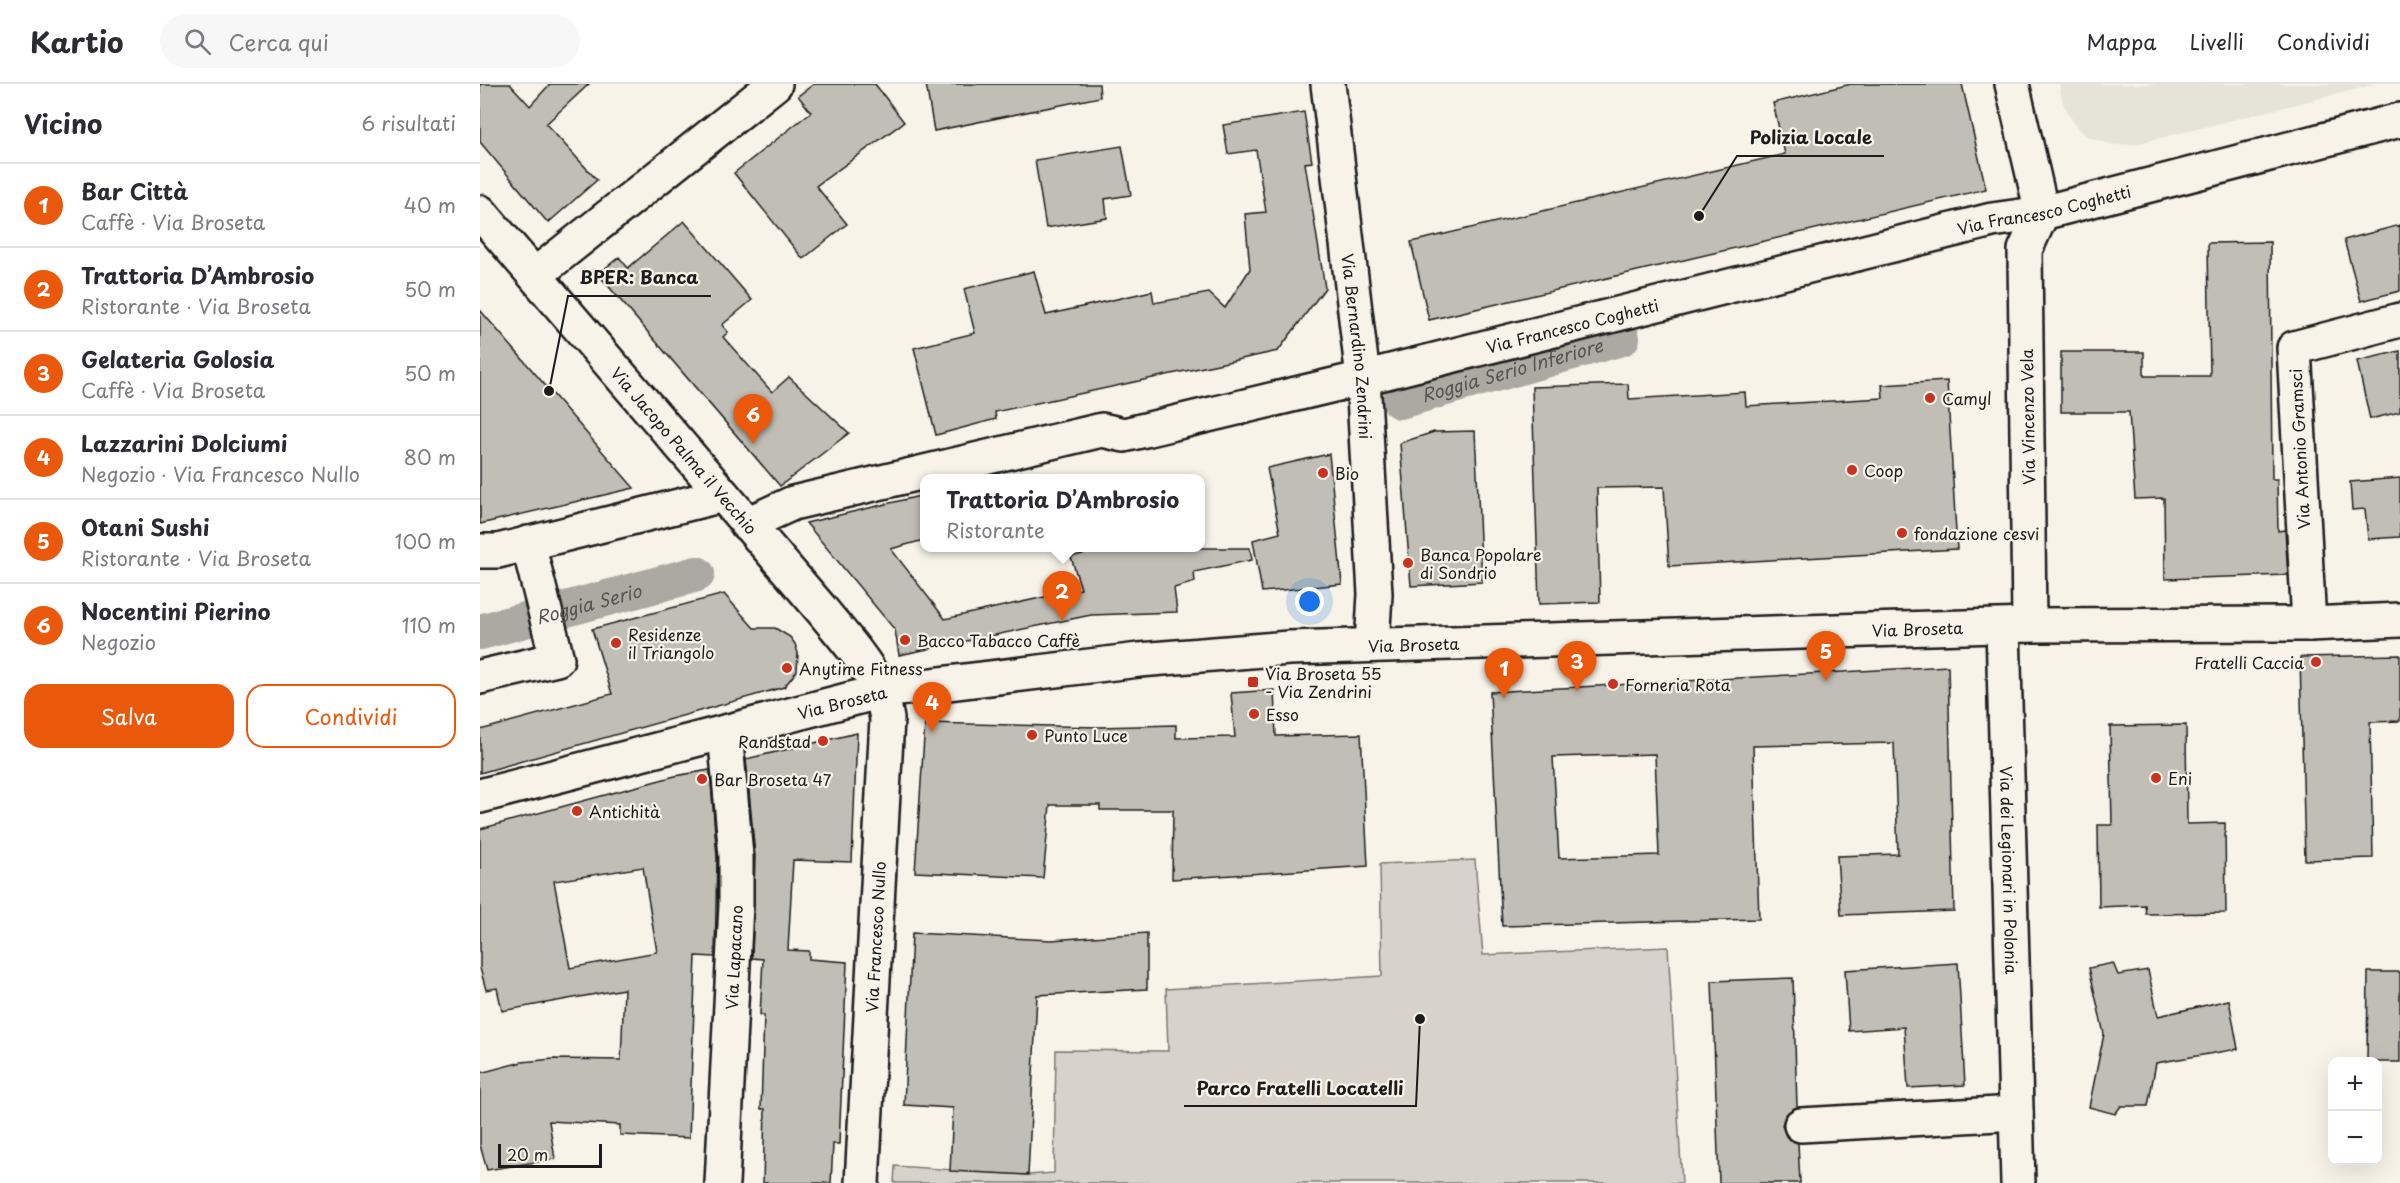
<!DOCTYPE html>
<html lang="it">
<meta charset="utf-8">
<style>
:root{--surface:#fff;--page:#f7f7f7;--text:#2b2b33;--muted:#7c7c81;--line:#e1e1e2;--accent:#ea580c}
body{margin:0;font-family:"Playpen Sans",sans-serif;background:var(--page);color:var(--text)}
.controls{position:absolute;right:18px;bottom:18px;display:grid;overflow:hidden;border-radius:12px;box-shadow:0 6px 24px #0002}
.controls button{width:54px;height:54px;display:grid;place-items:center;padding:0;border:0;border-bottom:2px solid var(--line);background:var(--surface);color:var(--text);font:30px sans-serif}
.scale{position:absolute;left:18px;bottom:15px;width:104px;box-sizing:border-box;padding-left:6px;border:3px solid #1c1c1c;border-top:0;font-size:16px;line-height:21px;white-space:nowrap;color:#1c1c1c;-webkit-text-stroke:4px #f7f3e8;paint-order:stroke}
.you{position:absolute;left:830px;top:518px;width:21px;height:21px;margin:-15px;border:4px solid #fff;border-radius:50%;background:#1a73e8;box-shadow:0 0 0 9px #1a73e833}
.badge{display:grid;place-items:center;width:39px;height:39px;border-radius:50%;background:var(--accent);color:#fff;font-size:20px;font-weight:700}
.pin{position:absolute;translate:-50% -50px;filter:drop-shadow(0 2px 3px #0008)}
.pin::after{content:'';position:absolute;top:32px;width:21px;height:18px;background:inherit;clip-path:polygon(0 0,100% 0,50% 100%)}
.popup{position:absolute;left:440px;top:390px;width:285px;height:78px;box-sizing:border-box;display:grid;place-content:center;border-radius:12px;background:var(--surface);filter:drop-shadow(0 2px 4px #0005);font-size:20px;white-space:nowrap;color:var(--muted)}
.popup b{font-size:22px;color:var(--text)}
.popup::after{content:'';position:absolute;left:50%;top:100%;margin-left:-12px;border:12px solid transparent;border-top-color:var(--surface)}
.list{margin:0;padding:0;list-style:none}
h2{display:flex;justify-content:space-between;align-items:center;height:78px;margin:0;padding:0 24px;font-size:26px}
h2 small{font-size:20px;font-weight:400;color:var(--muted)}
.list li{display:grid;grid-template-columns:39px 1fr auto;gap:18px;align-items:center;box-sizing:border-box;height:84px;padding:0 24px;border-top:2px solid var(--line)}
.list b{display:block;font-size:22px;white-space:nowrap}
.list p{margin:0;font-size:20px;white-space:nowrap;color:var(--muted)}
.list em{font-size:20px;font-style:normal;color:var(--muted)}
.actions{display:flex;gap:12px;padding:18px 24px}
.actions a{flex:1;padding:14px 0;border:2px solid var(--accent);border-radius:18px;text-align:center;font-size:21px;color:var(--accent)}
.actions .main{background:var(--accent);color:#fff}
.icon{flex:none;width:33px;height:33px;fill:none;stroke:currentColor;stroke-width:2;stroke-linecap:round;stroke-linejoin:round}
.map{position:relative;flex:none;width:1920px;height:1099px;overflow:hidden}
header{display:flex;align-items:center;gap:36px;box-sizing:border-box;height:84px;padding:0 30px;background:var(--surface);border-bottom:2px solid var(--line)}
header strong{font-size:28px}
nav{display:flex;gap:33px;margin-inline-start:auto;font-size:21px}
.search{width:420px;height:54px;background:var(--page);display:flex;align-items:center;gap:15px;box-sizing:border-box;padding:0 21px;border-radius:33px;color:var(--muted);font-size:22px}
main{display:flex}
aside{flex:1;background:var(--surface)}
.map>svg:first-child{display:block}
</style>
<header>
<strong>Kartio</strong>
<div class="search"><svg class="icon" aria-label="search" viewBox="0 0 24 24"><circle cx="10" cy="10" r="6"/><path d="M15 15l6 6"/></svg>Cerca qui</div>
<nav><a>Mappa</a><a>Livelli</a><a>Condividi</a></nav>
</header>
<main>
<aside>
<h2>Vicino<small>6 risultati</small></h2>
<ul class="list">
<li><span class="badge">1</span><div><b>Bar Città</b><p>Caffè · Via Broseta</p></div><em>40 m</em></li>
<li><span class="badge">2</span><div><b>Trattoria D’Ambrosio</b><p>Ristorante · Via Broseta</p></div><em>50 m</em></li>
<li><span class="badge">3</span><div><b>Gelateria Golosia</b><p>Caffè · Via Broseta</p></div><em>50 m</em></li>
<li><span class="badge">4</span><div><b>Lazzarini Dolciumi</b><p>Negozio · Via Francesco Nullo</p></div><em>80 m</em></li>
<li><span class="badge">5</span><div><b>Otani Sushi</b><p>Ristorante · Via Broseta</p></div><em>100 m</em></li>
<li><span class="badge">6</span><div><b>Nocentini Pierino</b><p>Negozio</p></div><em>110 m</em></li>
</ul>
<div class="actions"><a class="main">Salva</a><a>Condividi</a></div>
</aside>
<div class="map">
<svg width="1920" height="1099" viewBox="0 0 1920 1099">
<rect width="100%" height="100%" fill="#f7f3e8"/>
<filter id="ink" filterUnits="userSpaceOnUse"><feTurbulence type="fractalNoise" baseFrequency=".0167" numOctaves="2"/><feDisplacementMap in="SourceGraphic" scale="12" xChannelSelector="R" yChannelSelector="G"/><feConvolveMatrix kernelMatrix="1 2 1 2 8 2 1 2 1" color-interpolation-filters="sRGB"/></filter>
<g filter="url(#ink)">
<path fill="#e6e3d9" d="M1579 0H1897L1656 60 1633 61 1606 52 1594 39 1583 19Z"/>
<path fill="#d7d3cb" stroke="#7a7874" stroke-width="1.5" d="M995 776 1003 871 1188 863 1202 1099H414L415 1082 548 1091 574 1089 576 966 688 967 686 905 902 892 900 780Z"/>
<g fill="none" stroke-linecap="round" stroke-linejoin="round">
<g stroke="#aca9a2" stroke-width="36">
<path id="s1" d="M920 317 1142 254"/>
<path id="s2" d="M0 548 217 490"/>
</g>
</g>
<path fill="#c0beb5" stroke="#1c1c1c" stroke-width="1.5" fill-rule="evenodd" d="M0 0H30L50 22 70 0H109L66 40 117 96 68 139 0 58Z
M334 0H395L424 38 336 102 367 140 323 175 254 89 331 28 318 12Z
M446 0H619L620 13 454 47Z
M1371 0H1482L1506 105 949 236 931 158 1305 70 1293 19Z
M824 28 832 78 825 79 845 204 798 267 515 328 516 335 456 351 434 264 495 249 484 205 554 187 566 231 672 207 674 219 729 209 745 224 770 185 765 130 786 128 776 66 748 70 743 41Z
M642 62 651 111 625 115 627 134 566 144 555 76Z
M204 137 272 216 242 241 248 248 243 253 292 308 309 293 369 349 300 402 118 190 139 173 148 184Z
M1920 141V207L1881 217 1864 156Z
M1790 158 1792 395H1797L1798 447 1805 446 1808 491 1685 495 1684 414 1655 415 1649 328H1581V268H1664V292H1730L1728 159Z
M0 226 52 286 154 404 0 440Z
M1920 267V328L1890 335 1877 277Z
M1467 297 1477 465 1189 482 1184 403 1117 404 1120 518 1059 520 1052 303 1148 300 1149 315 1265 308 1266 322 1403 314 1402 301Z
M995 347 1002 498 931 502 920 359 954 348Z
M849 370 862 500 782 508 773 456 800 449 787 384Z
M1920 394V453L1888 455 1885 425 1872 426 1870 398Z
M444 411V456L411 465 465 535 601 505 591 473 626 464H770L772 476 714 488 715 498 694 504 697 528 611 531 419 571 415 546 326 439Z
M244 510 274 544H295L310 553 315 560 318 569 317 587 304 603 0 689V646L132 610 112 545Z
M1920 571V637L1890 638 1893 774 1825 776 1820 573Z
M1468 582 1474 827 1361 831 1357 772 1418 770 1414 659 1273 662 1279 835 1022 842 1010 608ZM1175 670 1179 771 1079 774 1073 673Z
M794 606 796 652 881 650 888 782 692 795 693 726H620V721H570L563 794 435 788 445 639 619 643 696 641V654L755 653 751 609Z
M1706 641 1707 740 1745 739 1746 829 1666 830 1665 821 1619 823 1618 741H1632L1630 642Z
M377 649 372 778 313 776 308 866 329 867V875L367 878 359 1060H353L351 1099H283L285 1025H281L284 931H280L283 875 272 874 275 772 266 675Z
M230 686 237 773 235 873 216 872 209 1054 140 1051V1041L69 1037 75 1075 7 1086 0 1061V989L42 978 73 975 141 976 144 905 22 927 17 904 6 906 0 884V745L195 692ZM163 783 177 868 90 884 74 797Z
M432 849 571 856 667 849V905L557 911 548 1091 470 1087 473 1024 424 1021Z
M1478 879 1485 1001 1428 1004 1424 943 1369 947 1365 886Z
M1633 879 1638 891 1668 886 1678 932 1749 916 1758 965 1676 979 1668 1022H1641L1635 1030 1609 1023 1624 950 1609 884Z
M1888 888H1920V978H1887Z
M1313 894 1317 1023 1305 1032 1302 1041 1306 1052 1318 1059 1320 1099H1239L1232 897Z"/>
<g fill="none" stroke-linecap="round" stroke-linejoin="round">
<defs>
<g id="street">
<path id="s3" d="M848 0 883 294 895 510 892 561"/>
<path d="M1532 0 1562 129"/>
<path d="M55 191 295 0"/>
<path id="s4" d="M267 440 313 419 622 346 644 351 883 294 1512 136 1562 129 1920 36"/>
<path d="M0 467H18L243 411"/>
<path d="M1829 540 1814 264 1920 236"/>
<path d="M1549 541 1545 166 1562 129"/>
<path id="s5" d="M1523 543 1538 1099"/>
<path d="M0 593 77 575 48 459"/>
<path d="M0 712 402 607"/>
<path d="M1321 1041 1536 1029"/>
<path id="s6" d="M242 1099 256 821V772L245 648"/>
</g>
<g id="secondary">
<path id="s7" d="M0 128 341 525C368 559 401 590 407 635L382 1099"/>
<path id="s8" d="M402 607 659 576 809 564 1549 541 1829 540 1920 536"/>
</g>
</defs>
<use href="#street" stroke="#1c1c1c" stroke-width="38"/>
<use href="#secondary" stroke="#1c1c1c" stroke-width="38"/>
<use href="#street" stroke="#f7f3e8" stroke-width="33"/>
<use href="#secondary" stroke="#f7f3e8" stroke-width="33"/>
</g>
</g>
<g fill="#c8321e" stroke="#f7f3e8" stroke-width="2">
<circle cx="1450" cy="314" r="6"/>
<circle cx="1372" cy="386" r="6"/>
<circle cx="843" cy="389" r="6"/>
<circle cx="1422" cy="449" r="6"/>
<circle cx="928" cy="479" r="6"/>
<circle cx="425" cy="556" r="6"/>
<circle cx="136" cy="559" r="6"/>
<circle cx="1836" cy="578" r="6"/>
<circle cx="307" cy="584" r="6"/>
<rect x="767" y="592" width="12" height="12" rx="3"/>
<circle cx="1133" cy="600" r="6"/>
<circle cx="774" cy="630" r="6"/>
<circle cx="552" cy="651" r="6"/>
<circle cx="343" cy="657" r="6"/>
<circle cx="1676" cy="694" r="6"/>
<circle cx="222" cy="695" r="6"/>
<circle cx="97" cy="727" r="6"/>
</g>
<g text-anchor="middle" dominant-baseline="central" stroke-width="4.5" stroke-linejoin="round" paint-order="stroke">
<g font-size="16" fill="#1c1c1c" stroke="#f7f3e8">
<text stroke="none"><textPath href="#s4" startOffset="1338">Via Francesco Coghetti</textPath></text>
<text stroke="none"><textPath href="#s4" startOffset="852">Via Francesco Coghetti</textPath></text>
<text stroke="none"><textPath href="#s3" startOffset="264">Via Bernardino Zendrini</textPath></text>
<text transform="translate(1547 333) rotate(-91)">Via Vincenzo Vela</text>
<text stroke="none"><textPath href="#s7" startOffset="314">Via Jacopo Palma il Vecchio</textPath></text>
<text transform="translate(1819 365) rotate(-93)">Via Antonio Gramsci</text>
<text stroke="none"><textPath href="#s8" startOffset="1038">Via Broseta</textPath></text>
<text stroke="none"><textPath href="#s8" startOffset="534">Via Broseta</textPath></text>
<text transform="translate(362 618) rotate(-14)">Via Broseta</text>
<text stroke="none"><textPath href="#s5" startOffset="243">Via dei Legionari in Polonia</textPath></text>
<text transform="translate(395 853) rotate(-87)">Via Francesco Nullo</text>
<text stroke="none"><textPath href="#s6" startOffset="226">Via Lapacano</textPath></text>
</g>
<g font-size="16" fill="#1c1c1c" stroke="#f7f3e8" text-anchor="start">
<text x="1462" y="314">Camyl</text>
<text x="1384" y="386">Coop</text>
<text x="855" y="389">Bio</text>
<text x="1434" y="449">fondazione cesvi</text>
<text x="940" y="470">Banca Popolare<tspan x="940" dy="18">di Sondrio</tspan></text>
<text x="148" y="550">Residenze<tspan x="148" dy="18">il Triangolo</tspan></text>
<text x="437" y="556">Bacco Tabacco Caffè</text>
<text x="1824" y="578" text-anchor="end">Fratelli Caccia</text>
<text x="319" y="584">Anytime Fitness</text>
<text x="785" y="589">Via Broseta 55<tspan x="785" dy="18">- Via Zendrini</tspan></text>
<text x="1145" y="600">Forneria Rota</text>
<text x="786" y="630">Esso</text>
<text x="564" y="651">Punto Luce</text>
<text x="331" y="657" text-anchor="end">Randstad</text>
<text x="1688" y="694">Eni</text>
<text x="234" y="695">Bar Broseta 47</text>
<text x="109" y="727">Antichità</text>
</g>
<g font-size="18" font-style="italic" fill="#565452" stroke="#f7f3e8">
<text stroke="none"><textPath href="#s1" startOffset="116">Roggia Serio Inferiore</textPath></text>
<text stroke="none"><textPath href="#s2" startOffset="112">Roggia Serio</textPath></text>
</g>
</g>
<path fill="none" stroke="#1c1c1c" stroke-width="2" d="M1219 132L1257 72H1404M69 307L88 212H231M940 935L936 1022H704"/>
<g fill="#1c1c1c" stroke="#f7f3e8" stroke-width="2">
<circle cx="1219" cy="132" r="6"/>
<circle cx="69" cy="307" r="6"/>
<circle cx="940" cy="935" r="6"/>
</g>
<g font-size="18" text-anchor="middle" font-weight="bold" fill="#1c1c1c" stroke="#f7f3e8" stroke-width="4.5" stroke-linejoin="round" paint-order="stroke">
<text x="1331" y="60">Polizia Locale</text>
<text x="159" y="200">BPER: Banca</text>
<text x="820" y="1011">Parco Fratelli Locatelli</text>
</g>
</svg>
<div class="controls">
<button>+</button>
<button>−</button>
</div>
<div class="scale">20 m</div>
<div class="you"></div>
<div class="pin badge" style="left:1024px;top:614px">1</div>
<div class="pin badge" style="left:582px;top:537px">2</div>
<div class="popup"><b>Trattoria D’Ambrosio</b>Ristorante</div>
<div class="pin badge" style="left:1097px;top:607px">3</div>
<div class="pin badge" style="left:452px;top:648px">4</div>
<div class="pin badge" style="left:1346px;top:597px">5</div>
<div class="pin badge" style="left:273px;top:360px">6</div>
</div>
</main>
